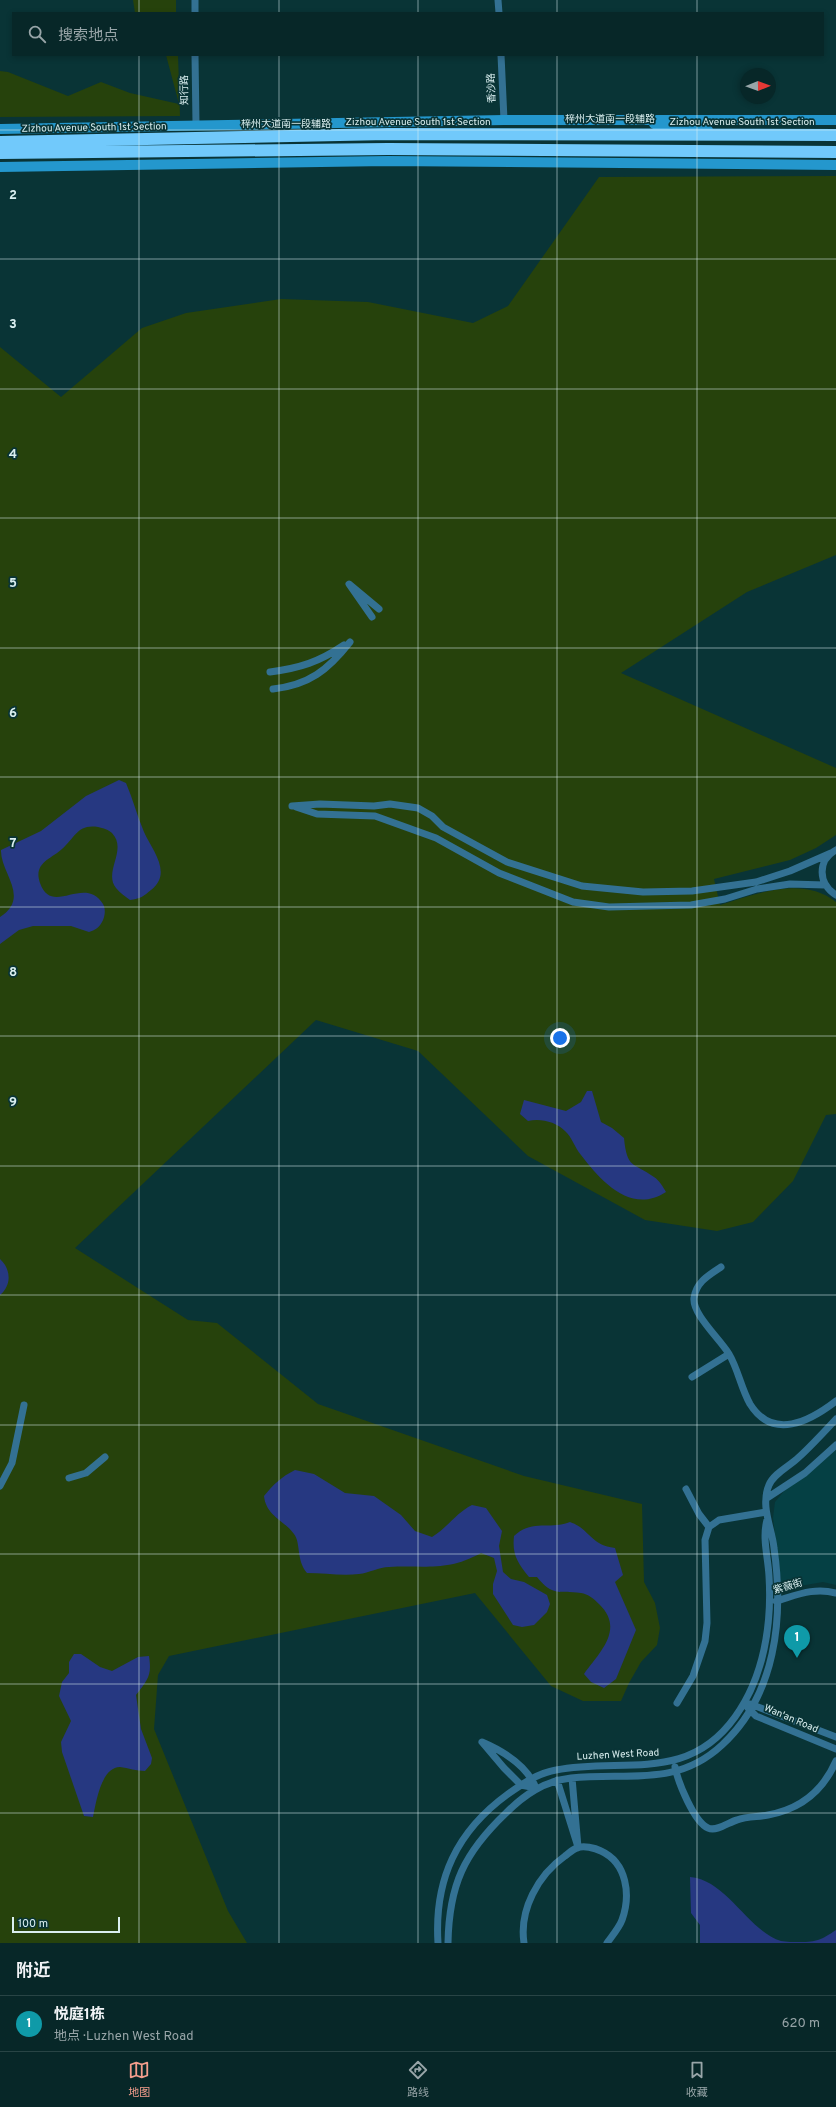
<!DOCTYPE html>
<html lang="zh">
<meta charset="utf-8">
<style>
:root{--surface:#072728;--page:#153334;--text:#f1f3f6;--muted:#98a5a8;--line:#284445;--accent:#f49d8c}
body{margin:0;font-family:Overpass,"Noto Sans SC",sans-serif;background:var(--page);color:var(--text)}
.compass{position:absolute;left:740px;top:68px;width:36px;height:36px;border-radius:50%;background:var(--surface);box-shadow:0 2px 6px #0003;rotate:89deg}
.scale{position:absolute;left:12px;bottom:10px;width:108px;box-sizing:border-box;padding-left:4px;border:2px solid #daeff0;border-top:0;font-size:11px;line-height:14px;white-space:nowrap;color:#daeff0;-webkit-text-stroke:3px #093436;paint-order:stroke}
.you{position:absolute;left:560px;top:1038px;width:14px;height:14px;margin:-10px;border:3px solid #fff;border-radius:50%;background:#1a73e8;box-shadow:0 0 0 6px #1a73e833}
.badge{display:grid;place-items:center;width:26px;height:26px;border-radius:50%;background:var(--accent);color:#fff;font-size:13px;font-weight:700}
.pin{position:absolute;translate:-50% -33px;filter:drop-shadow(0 1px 2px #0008)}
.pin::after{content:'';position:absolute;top:21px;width:14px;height:12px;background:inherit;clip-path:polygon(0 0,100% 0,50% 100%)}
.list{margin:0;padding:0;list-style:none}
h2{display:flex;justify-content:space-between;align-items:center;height:52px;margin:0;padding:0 16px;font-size:17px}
h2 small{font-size:13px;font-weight:400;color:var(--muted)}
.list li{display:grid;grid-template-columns:26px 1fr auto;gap:12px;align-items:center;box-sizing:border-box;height:56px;padding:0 16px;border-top:1px solid var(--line)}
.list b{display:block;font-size:15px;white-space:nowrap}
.list p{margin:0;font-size:13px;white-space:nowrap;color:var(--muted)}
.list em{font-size:13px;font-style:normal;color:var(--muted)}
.icon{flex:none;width:22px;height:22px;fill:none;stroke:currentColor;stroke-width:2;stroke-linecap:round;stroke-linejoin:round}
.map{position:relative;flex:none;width:836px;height:1943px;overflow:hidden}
.search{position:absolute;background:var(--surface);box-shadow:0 2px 6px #0003;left:12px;right:12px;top:12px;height:44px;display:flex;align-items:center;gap:10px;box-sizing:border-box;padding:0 14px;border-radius:0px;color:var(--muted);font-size:15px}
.sheet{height:108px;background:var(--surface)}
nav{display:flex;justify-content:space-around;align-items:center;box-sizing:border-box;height:56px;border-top:1px solid var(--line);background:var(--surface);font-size:11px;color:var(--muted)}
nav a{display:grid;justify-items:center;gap:2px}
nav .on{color:var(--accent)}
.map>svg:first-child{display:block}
</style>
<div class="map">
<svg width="836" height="1943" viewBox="0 0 836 1943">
<rect width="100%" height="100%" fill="#093436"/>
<path fill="#054044" d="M836 1450V1585L823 1582 782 1589 773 1518 775 1502 785 1490Z"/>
<path fill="#26420c" d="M133 0H176V13H135Z
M166 55H178L180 116 0 117V71L8 72 68 96 101 82 130 93 179 104Z
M836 176V555L747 592 621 673 836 768V835L816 848 790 860 714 879 720 905C756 894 802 875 836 902V1114L826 1115 793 1181 753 1222 717 1231 645 1220 528 1156 418 1051 316 1020 75 1248 188 1320 217 1323 318 1404 524 1476 642 1504 644 1582 655 1603 660 1628 657 1645 641 1662 629 1683 621 1701H583L551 1686 475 1593 169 1656 158 1675 154 1729 228 1911 247 1943H0V347L61 397 142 328 186 313 281 299 368 302 473 323 508 306 599 177Z"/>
<path fill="#263881" d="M119 780 126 783C133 799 137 816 144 832 152 850 173 873 151 890 144 896 140 899 130 900 125 896 120 893 116 888 103 872 128 850 112 833 109 830 103 828 98 827 77 824 76 837 62 849 51 859 33 863 40 883 52 917 84 874 103 904 106 909 105 917 102 922 99 928 95 930 89 932L71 926H33L19 930 0 944V917C31 897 0 873 1 850L41 831 86 796Z
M587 1091H592L601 1122 612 1128 624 1138C627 1169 633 1162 654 1177 659 1180 663 1187 666 1192 631 1215 601 1181 581 1155 575 1148 572 1137 565 1131 556 1122 541 1118 528 1121L520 1114 524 1100 566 1111 581 1102Z
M0 1259C11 1269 12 1285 0 1295Z
M295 1470 314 1474 345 1493 374 1496 401 1515 415 1531 432 1537C447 1528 456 1513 472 1505L486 1508 502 1531 499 1546 503 1572 511 1579 524 1582 547 1595 550 1604 547 1612 534 1625 522 1627 513 1625 493 1594V1584L497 1571 494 1558 481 1553C447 1572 425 1565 389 1567 379 1567 369 1573 359 1574 342 1576 324 1573 307 1573 296 1560 301 1543 294 1534 284 1520 266 1516 264 1496 274 1484 281 1477 295 1470Z
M570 1522C590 1529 590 1545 615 1548L623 1575 615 1582 636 1630 616 1679 604 1688 591 1682 584 1674C600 1652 625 1629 599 1604 594 1599 588 1594 581 1593 558 1590 553 1597 537 1577H529C517 1562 512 1554 514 1536 532 1519 550 1530 570 1522Z
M74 1654H81L100 1667 112 1671 138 1657 149 1656C152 1676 148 1679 136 1695L141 1729 152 1758 151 1764 145 1771C137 1771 128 1768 120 1767 101 1767 96 1803 93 1817L84 1816 62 1752 61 1742 71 1721 59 1696 62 1682 69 1673V1662Z
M690 1877C727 1880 747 1930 781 1941 786 1942 794 1942 800 1942 817 1942 821 1940 836 1930V1943H700V1925L691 1913Z"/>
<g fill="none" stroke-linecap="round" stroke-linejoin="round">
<path stroke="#337193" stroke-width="7" d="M195 0V13
M498 0 499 13
M195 55 196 124
M501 55 504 120
M372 617 349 584 379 609
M270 672C300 668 319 662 344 645
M273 689C309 685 328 670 350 642
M292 806 320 804 374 806 390 804 418 808 432 816 443 827 507 862 582 886 643 892 692 891 756 882 790 871 831 853
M296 807 317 814 375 816 436 838 499 873 573 902 609 907 691 905 725 899 757 889 790 884 825 885
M836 850C817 860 818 884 836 895
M721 1267C709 1275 696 1282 694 1298 692 1314 720 1339 729 1354 738 1369 741 1388 750 1404 773 1441 810 1421 836 1401
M692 1377 729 1354
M69 1478 86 1473 105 1457
M0 1486 12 1463 24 1405
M686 1489 699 1514 709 1527
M767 1498 805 1473 836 1445
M776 1601C797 1595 814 1587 836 1593
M677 1703 693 1676 705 1641 707 1623 705 1540 709 1527 719 1520 766 1512
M750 1704 836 1737
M748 1708 756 1716 836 1749
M482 1742C503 1751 527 1766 536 1788L521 1785 504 1768Z
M675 1767C678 1782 694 1822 708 1828 717 1832 729 1822 737 1820 747 1816 758 1817 768 1815 801 1809 823 1791 836 1761
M557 1780 578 1847 572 1778
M438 1943C434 1879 457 1831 508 1794 522 1784 538 1773 556 1770 622 1757 687 1784 735 1717 764 1677 772 1624 769 1576 768 1557 762 1538 767 1520
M448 1943C449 1885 464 1853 506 1813 524 1795 544 1781 571 1778 626 1772 676 1788 722 1745 776 1695 784 1618 774 1548 772 1528 760 1506 769 1485 774 1473 790 1466 799 1457 812 1445 824 1432 836 1419
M524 1943C519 1910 538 1875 565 1856 568 1854 573 1849 577 1848 583 1845 595 1848 601 1851 627 1863 631 1895 622 1920 619 1928 612 1936 607 1943"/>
<path stroke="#2497cd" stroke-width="10" d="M654 124 708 130
M0 129 504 120H836
M0 167 388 161 836 165"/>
<path stroke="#71c9fb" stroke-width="12" d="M0 142 388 134 836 135
M0 153 388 149 836 152"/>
</g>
<path fill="none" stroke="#daeff0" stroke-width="1" stroke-opacity="0.55" d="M139 0V13M279 0V13M418 0V13M557 0V13M697 0V13M139 55V1943M279 55V1943M418 55V1943M557 55V1943M697 55V1943M0 130H836M0 259H836M0 389H836M0 518H836M0 648H836M0 777H836M0 907H836M0 1036H836M0 1166H836M0 1295H836M0 1425H836M0 1554H836M0 1684H836M0 1813H836"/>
<g text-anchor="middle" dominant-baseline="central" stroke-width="3.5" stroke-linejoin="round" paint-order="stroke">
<g font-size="10" fill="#daeff0" stroke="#093436">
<text transform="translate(492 88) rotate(-92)">香沙路</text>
<text transform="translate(185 90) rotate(-91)">知行路</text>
<text x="610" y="119">梓州大道南一段辅路</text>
<text x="418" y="122">Zizhou Avenue South 1st Section</text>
<text x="742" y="122">Zizhou Avenue South 1st Section</text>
<text x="286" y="124">梓州大道南一段辅路</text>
<text transform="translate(94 128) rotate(-1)">Zizhou Avenue South 1st Section</text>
<text transform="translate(788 1587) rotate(-16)">紫薇街</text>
<text transform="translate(791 1719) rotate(23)">Wan'an Road</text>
<text transform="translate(618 1755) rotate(-3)">Luzhen West Road</text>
</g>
</g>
<g font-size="13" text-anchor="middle" font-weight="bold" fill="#daeff0" stroke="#093436" stroke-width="3.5" stroke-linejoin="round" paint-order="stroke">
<text x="13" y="199">2</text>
<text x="13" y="328">3</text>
<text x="13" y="458">4</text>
<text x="13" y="587">5</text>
<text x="13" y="717">6</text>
<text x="13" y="847">7</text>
<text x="13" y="976">8</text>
<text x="13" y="1106">9</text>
</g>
</svg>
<svg class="compass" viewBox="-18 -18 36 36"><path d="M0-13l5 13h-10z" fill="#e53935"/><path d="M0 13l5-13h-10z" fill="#98a5a8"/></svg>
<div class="scale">100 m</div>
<div class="you"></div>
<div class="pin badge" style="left:797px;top:1658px;background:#0f9aa8">1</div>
<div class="search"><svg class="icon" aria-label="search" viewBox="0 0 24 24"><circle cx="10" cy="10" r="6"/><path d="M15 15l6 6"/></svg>搜索地点</div>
</div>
<section class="sheet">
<h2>附近<small></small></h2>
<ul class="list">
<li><span class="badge" style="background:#0f9aa8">1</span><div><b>悦庭1栋</b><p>地点 · Luzhen West Road</p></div><em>620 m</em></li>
</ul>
</section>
<nav>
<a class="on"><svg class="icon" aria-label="map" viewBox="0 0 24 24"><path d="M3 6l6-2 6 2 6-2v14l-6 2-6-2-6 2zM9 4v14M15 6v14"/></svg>地图</a>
<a><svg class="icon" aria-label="directions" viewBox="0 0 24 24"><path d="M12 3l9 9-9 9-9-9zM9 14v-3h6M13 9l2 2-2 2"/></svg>路线</a>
<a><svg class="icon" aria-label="saved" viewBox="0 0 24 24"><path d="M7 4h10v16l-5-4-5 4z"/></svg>收藏</a>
</nav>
